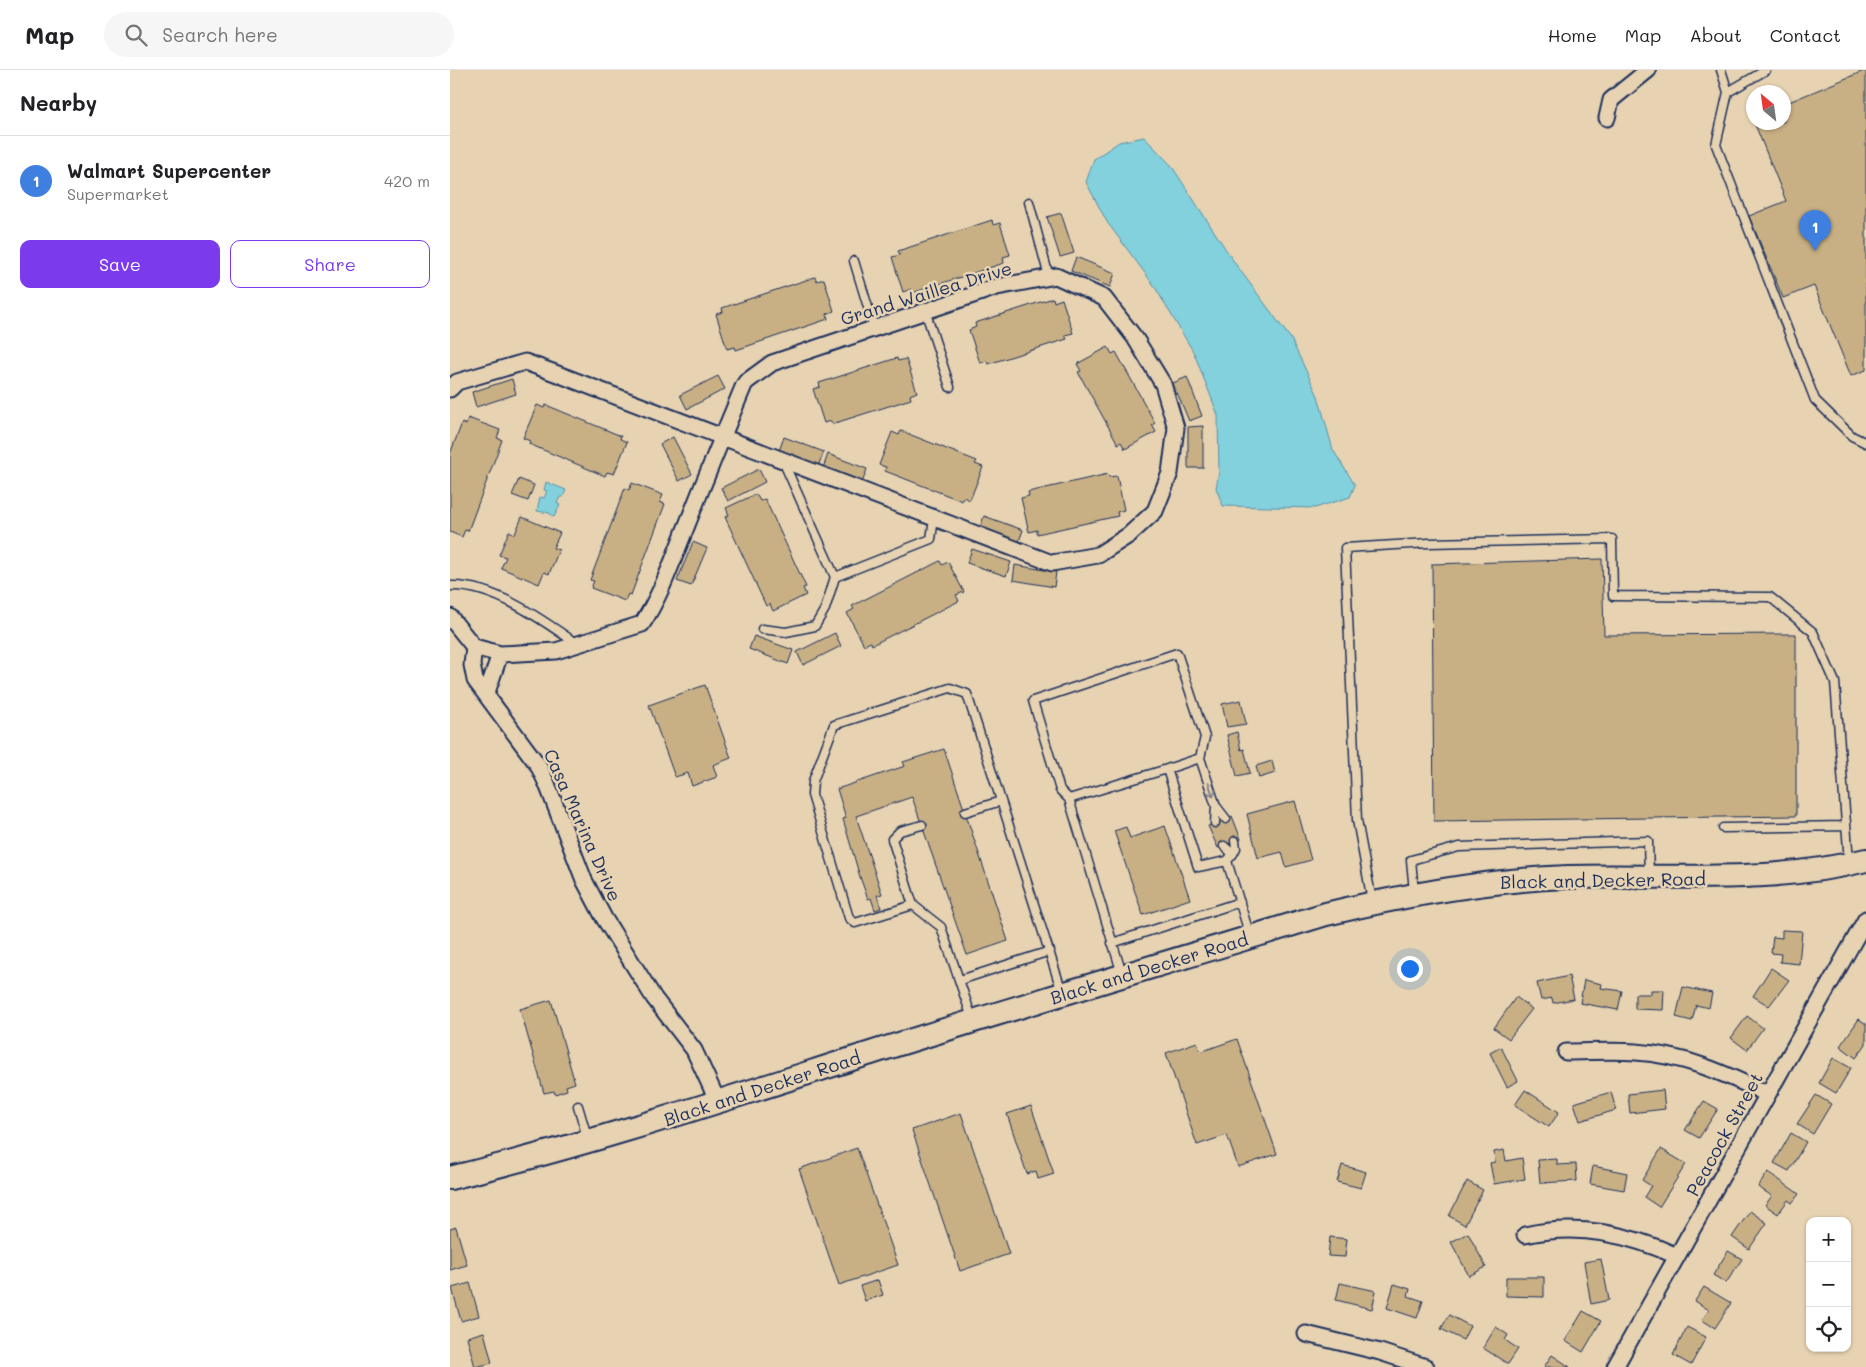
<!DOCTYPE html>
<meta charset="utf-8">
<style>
:root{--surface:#fff;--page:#f6f6f6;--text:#202124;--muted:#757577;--line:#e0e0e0;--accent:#7c3aed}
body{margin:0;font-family:Mali,sans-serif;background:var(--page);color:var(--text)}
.controls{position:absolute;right:15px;bottom:15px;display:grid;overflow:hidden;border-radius:10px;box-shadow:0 1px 4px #0004}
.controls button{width:45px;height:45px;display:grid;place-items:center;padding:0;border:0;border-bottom:1px solid var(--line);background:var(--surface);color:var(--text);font:25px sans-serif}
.compass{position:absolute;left:1296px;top:15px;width:45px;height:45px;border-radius:50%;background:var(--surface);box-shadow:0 1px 4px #0004;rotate:331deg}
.you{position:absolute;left:959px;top:898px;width:18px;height:18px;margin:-12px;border:4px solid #fff;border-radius:50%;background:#1a73e8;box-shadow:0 0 0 8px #1a73e833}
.badge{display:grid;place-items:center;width:32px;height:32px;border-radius:50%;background:var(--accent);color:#fff;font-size:16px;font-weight:700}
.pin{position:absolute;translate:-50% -41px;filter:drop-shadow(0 1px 2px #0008)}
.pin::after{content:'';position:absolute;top:26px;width:18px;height:15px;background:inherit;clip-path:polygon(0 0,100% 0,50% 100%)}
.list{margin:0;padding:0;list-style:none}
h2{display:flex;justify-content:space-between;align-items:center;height:65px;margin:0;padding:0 20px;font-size:21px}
h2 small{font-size:16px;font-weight:400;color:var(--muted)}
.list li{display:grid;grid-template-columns:32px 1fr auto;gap:15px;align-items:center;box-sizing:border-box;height:90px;padding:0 20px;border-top:1px solid var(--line)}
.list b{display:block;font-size:19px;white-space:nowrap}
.list p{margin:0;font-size:16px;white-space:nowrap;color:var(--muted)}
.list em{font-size:16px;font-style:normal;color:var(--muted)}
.actions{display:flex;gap:10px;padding:15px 20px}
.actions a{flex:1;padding:11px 0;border:1px solid var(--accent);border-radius:10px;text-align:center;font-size:18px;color:var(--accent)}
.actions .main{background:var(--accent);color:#fff}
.icon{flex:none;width:28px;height:28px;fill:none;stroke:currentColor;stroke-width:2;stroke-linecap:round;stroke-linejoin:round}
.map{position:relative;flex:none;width:1416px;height:1297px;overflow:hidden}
header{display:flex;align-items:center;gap:30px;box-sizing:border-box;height:70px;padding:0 25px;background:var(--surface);border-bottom:1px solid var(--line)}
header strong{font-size:24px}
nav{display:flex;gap:28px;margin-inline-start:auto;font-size:18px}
.search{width:350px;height:45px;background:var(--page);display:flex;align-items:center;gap:12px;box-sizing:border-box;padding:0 18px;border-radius:28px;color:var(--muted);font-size:19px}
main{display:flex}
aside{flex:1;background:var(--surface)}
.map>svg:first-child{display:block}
</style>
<header>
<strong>Map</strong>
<div class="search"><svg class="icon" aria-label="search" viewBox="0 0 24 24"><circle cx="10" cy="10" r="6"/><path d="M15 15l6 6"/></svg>Search here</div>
<nav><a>Home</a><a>Map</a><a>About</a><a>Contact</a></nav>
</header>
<main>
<aside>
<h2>Nearby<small></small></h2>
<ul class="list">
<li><span class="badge" style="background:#3f7fe0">1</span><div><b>Walmart Supercenter</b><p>Supermarket</p></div><em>420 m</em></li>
</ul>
<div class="actions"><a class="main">Save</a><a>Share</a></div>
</aside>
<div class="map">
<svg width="1416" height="1297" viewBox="0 0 1416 1297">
<rect width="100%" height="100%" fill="#e7d3b1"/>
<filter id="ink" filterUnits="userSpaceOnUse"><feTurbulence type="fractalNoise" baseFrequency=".02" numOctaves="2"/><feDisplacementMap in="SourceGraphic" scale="10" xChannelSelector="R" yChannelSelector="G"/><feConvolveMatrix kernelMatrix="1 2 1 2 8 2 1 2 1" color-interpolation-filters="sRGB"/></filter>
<g filter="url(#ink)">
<path fill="#82d1dd" stroke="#5990aa" d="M694 67 721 95 784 192 841 269 868 326 883 380 905 415 900 427 865 438 773 436 766 418 769 402 768 345 744 283 703 214 657 152 636 112 644 89 669 72Z
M96 412 116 420 113 427H110L107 433 110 435 104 447 99 443 87 441 90 427 94 428 97 421 94 420Z"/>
<path fill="#c8b084" stroke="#1b2f5e" d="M1416 0V300L1401 306 1364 216 1333 228 1299 146 1336 131 1304 52H1334V34Z
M611 143 624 183 610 187 597 147Z
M542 150 543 155 550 153 560 185 553 187 554 193 462 223 461 219 453 222 442 187 450 185 448 181Z
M626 187 665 203 660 217 621 201Z
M365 207 367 211 374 209 384 241 377 244 378 249 286 280 285 277 277 279 266 244 273 242 272 238Z
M603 228 604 232 612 229 623 263 615 265 617 269 538 294 537 291 530 293 519 260 526 257 525 253Z
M658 277 662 284 666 282 705 353 702 355 706 362 675 379 671 372 668 374 628 302 631 301 627 294Z
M447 288 448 291 456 289 467 322 460 325 461 329 382 354 381 351 374 353 363 319 370 317 369 313Z
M268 306 275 319 237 339 230 325Z
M737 307 752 346 739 351 723 313Z
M62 309 66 324 26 337 22 322Z
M87 335 94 338 96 335 171 366 170 369 177 372 164 404 157 402 155 406 79 374 80 371 73 368Z
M18 348 50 360 47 368 52 370 18 461 15 460 12 467 0 462V384L12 353 16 355Z
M753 356V398H738V357Z
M451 361 527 391 525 394 533 397 520 430 513 427 512 431 435 401 436 397 429 395 442 362 449 365Z
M223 367 242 404 229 411 210 374Z
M334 367 374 382 368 396 329 381Z
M378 384 417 399 412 413 373 398Z
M309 399 315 412 278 431 271 418Z
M658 404 659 407 667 406 674 440 667 442 668 446 587 464V460L579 462 571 428 579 426 578 422Z
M69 409 84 415 78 431 62 425Z
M182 413 213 425 210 432 215 434 181 525 178 524 175 531 141 518 144 511 140 510 175 418 179 420Z
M306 424 310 431 315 429 356 517 353 518 356 525 323 541 320 534 316 536 275 447 279 445 276 438Z
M534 446 573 460 568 474 529 460Z
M72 447 110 463 103 478 109 480 99 504 94 502 89 514 51 498 56 487 49 485 59 461 65 464Z
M243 472 257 478 241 516 227 511Z
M522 479 561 492 556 506 517 493Z
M1152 489 1154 565 1346 564V746L984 751 982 494Z
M490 491 492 495 498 492 514 522 506 525 509 531 422 575 421 572 414 575 397 543 404 539 402 536Z
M565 495 606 502 604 517 563 510Z
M385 563 391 576 353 595 347 582Z
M304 566 343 580 338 594 299 579Z
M255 615 281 688 263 695 267 707 242 716 238 703 225 707 199 635Z
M791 630 796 654 777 657 772 634Z
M787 662 791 680 794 679 800 703 787 706 777 665Z
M494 679 558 871 517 885 462 727 406 746 432 824 427 825 431 838 425 840 421 828 418 829 410 807 393 749 396 748 387 719 455 696 453 692Z
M822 691 825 703 809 708 806 696Z
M845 731 861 790 836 797 832 782 808 788 797 744Z
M782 746 791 769 768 778 758 756Z
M715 756 740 829 693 845 664 761 676 757 680 768Z
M1332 860 1352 861 1349 894 1330 892 1331 884 1321 883 1323 867 1332 868Z
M1321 898 1339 910 1319 936 1303 926Z
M1119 906 1124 929 1103 933 1102 928 1091 930 1087 913Z
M1134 910 1152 914 1151 918 1172 921 1168 940 1130 933Z
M1233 917 1262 923 1259 938 1246 935 1242 951 1226 947Z
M1201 920H1214L1213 940 1185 939V924H1201Z
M1066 927 1082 939 1059 969 1044 958Z
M101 930 125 1013 116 1016 117 1020 105 1024 104 1021 94 1023 70 939Z
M1297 946 1313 958 1297 980 1281 968Z
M1409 949 1416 954V974L1406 988 1390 976Z
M787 969 827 1084 788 1097 777 1065 747 1075 716 983 747 972 750 982Z
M1051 977 1068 1011 1057 1017 1040 983Z
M1383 988 1401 998 1386 1023 1369 1013Z
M1075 1020 1109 1042 1099 1057 1065 1035Z
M1213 1020 1215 1039 1180 1043 1178 1024Z
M1161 1022 1166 1040 1130 1051 1124 1033Z
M1366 1025 1381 1034 1363 1064 1347 1054Z
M1254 1031 1268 1039 1249 1068 1235 1060Z
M581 1036 604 1104 588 1109 586 1101 577 1104 557 1044Z
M511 1043 559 1184 510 1201 462 1060Z
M1341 1063 1356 1072 1339 1101 1324 1093Z
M407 1078 448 1195 389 1215 349 1099Z
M1211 1079 1236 1094 1209 1137 1194 1127 1201 1116 1192 1110Z
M1054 1080 1056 1091 1072 1088 1075 1109 1044 1114 1040 1093 1045 1092 1044 1082Z
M1107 1089V1095L1126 1094 1127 1111 1090 1113 1088 1090Z
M892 1095 916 1102 911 1118 887 1112Z
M1143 1096 1177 1103 1174 1120 1140 1114Z
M1318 1102 1349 1124 1342 1133 1338 1130 1328 1144 1315 1135 1322 1126 1308 1117Z
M1017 1111 1033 1120 1015 1155 999 1146Z
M1300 1141 1317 1153 1299 1179 1282 1167Z
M6 1157 17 1195 0 1200V1159Z
M1018 1163 1036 1197 1019 1206 1001 1172Z
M880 1167 897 1169 895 1187 878 1186Z
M1278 1181 1292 1189 1276 1213 1263 1205Z
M1151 1189 1159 1230 1141 1234 1134 1192Z
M1056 1207H1094V1227L1056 1226Z
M428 1210 433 1225 415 1231 410 1216Z
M20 1213 29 1246 11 1251 2 1218Z
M890 1213 926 1221 922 1239 886 1230Z
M944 1214 960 1219 958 1226 973 1231 967 1248 937 1238Z
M1254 1217 1281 1233 1265 1258 1252 1250 1259 1240 1245 1231Z
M1133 1241 1151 1251 1133 1282 1115 1271Z
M999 1245 1020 1256 1013 1270 991 1259Z
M1046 1257 1058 1265 1055 1270 1068 1279 1058 1294 1033 1278Z
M1237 1257 1256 1267 1241 1295 1223 1285Z
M34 1262 42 1293 25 1297 17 1267Z
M1102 1285 1120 1297H1094Z"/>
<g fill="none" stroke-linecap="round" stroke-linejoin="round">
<defs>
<path id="lane" d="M1271 0 1278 22 1266 75 1365 330 1402 366 1416 373
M1278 22 1316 0
M579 132 599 207
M404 191 424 257
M475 240 500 317
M333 391 385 507 481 469 484 449
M0 516C43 514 93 550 127 574
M312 559 336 562 365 556 375 539 385 507
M717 699 750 688
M619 729 610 720 583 631 727 583 755 667 750 688 766 736 765 753
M766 736 776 749
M515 742 551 731
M1273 758 1396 756
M774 776 783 784 777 791
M783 784 786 778 785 771
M964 822 961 790 1009 777 1198 771 1199 805
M922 831 907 750 895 478 979 473 1162 469 1163 526 1320 527 1363 562 1385 612 1399 792
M463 835 442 769 450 761 472 755
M662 873 790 832
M672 904 619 729 717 699 748 797 777 791 800 866
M510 910 600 881
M522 948 491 857 463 835 405 853 399 848 362 725 363 711 384 655 500 618 517 624 612 922
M128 1036 138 1070"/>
<path id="street" d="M1157 48 1161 30 1198 0
M0 319 7 312 75 292 105 303 602 493 648 485 679 465 705 441 720 403 726 358 713 314 685 268 654 228 606 206 547 217 322 293 296 312 294 315C274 363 254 412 235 460 222 492 211 525 192 554L106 581 50 584 24 577
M0 547 24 577
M24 577 22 595 25 610 88 695 97 714 134 810 154 848 204 928 244 980 268 1032
M36 625 50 584
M1116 982C1139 982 1162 980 1186 982 1234 985 1274 1003 1317 1024
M1075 1165C1129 1153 1178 1164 1227 1186
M856 1264 930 1282 976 1297
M1165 1297 1416 849"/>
<path id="secondary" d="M0 1108C145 1073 285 1026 427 981 576 934 726 890 876 844 955 825 1036 810 1118 807 1218 804 1318 815 1416 790"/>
</defs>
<use href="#lane" stroke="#1b2f5e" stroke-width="11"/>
<use href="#street" stroke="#1b2f5e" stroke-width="19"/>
<use href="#secondary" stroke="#1b2f5e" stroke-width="26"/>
<use href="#lane" stroke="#e7d3b1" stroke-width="8"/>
<use href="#street" stroke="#e7d3b1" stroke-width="15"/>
<use href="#secondary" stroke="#e7d3b1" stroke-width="22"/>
</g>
<defs><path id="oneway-shaft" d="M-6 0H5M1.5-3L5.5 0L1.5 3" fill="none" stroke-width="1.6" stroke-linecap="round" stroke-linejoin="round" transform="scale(1.25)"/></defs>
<use stroke="#818188" href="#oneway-shaft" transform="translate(761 720) rotate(72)"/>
</g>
<g text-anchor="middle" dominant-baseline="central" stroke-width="5" stroke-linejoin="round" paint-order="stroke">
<g font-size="18" fill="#1b2f5e" stroke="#e7d3b1">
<text transform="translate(476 223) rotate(-17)">Grand Waillea Drive</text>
<text transform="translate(133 755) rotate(66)">Casa Marina Drive</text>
<text transform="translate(1153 810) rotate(-1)">Black and Decker Road</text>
<text transform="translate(699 898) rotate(-17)">Black and Decker Road</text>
<text transform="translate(312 1018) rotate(-18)">Black and Decker Road</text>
<text transform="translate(1274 1064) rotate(-61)">Peacock Street</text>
</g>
</g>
</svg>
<div class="controls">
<button>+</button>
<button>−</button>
<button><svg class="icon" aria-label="locate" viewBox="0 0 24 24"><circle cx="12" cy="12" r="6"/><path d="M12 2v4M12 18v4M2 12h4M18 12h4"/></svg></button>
</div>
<svg class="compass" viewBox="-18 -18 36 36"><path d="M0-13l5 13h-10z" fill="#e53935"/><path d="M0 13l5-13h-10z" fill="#757577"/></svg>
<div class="you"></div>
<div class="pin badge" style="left:1365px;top:181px;background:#3f7fe0">1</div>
</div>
</main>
